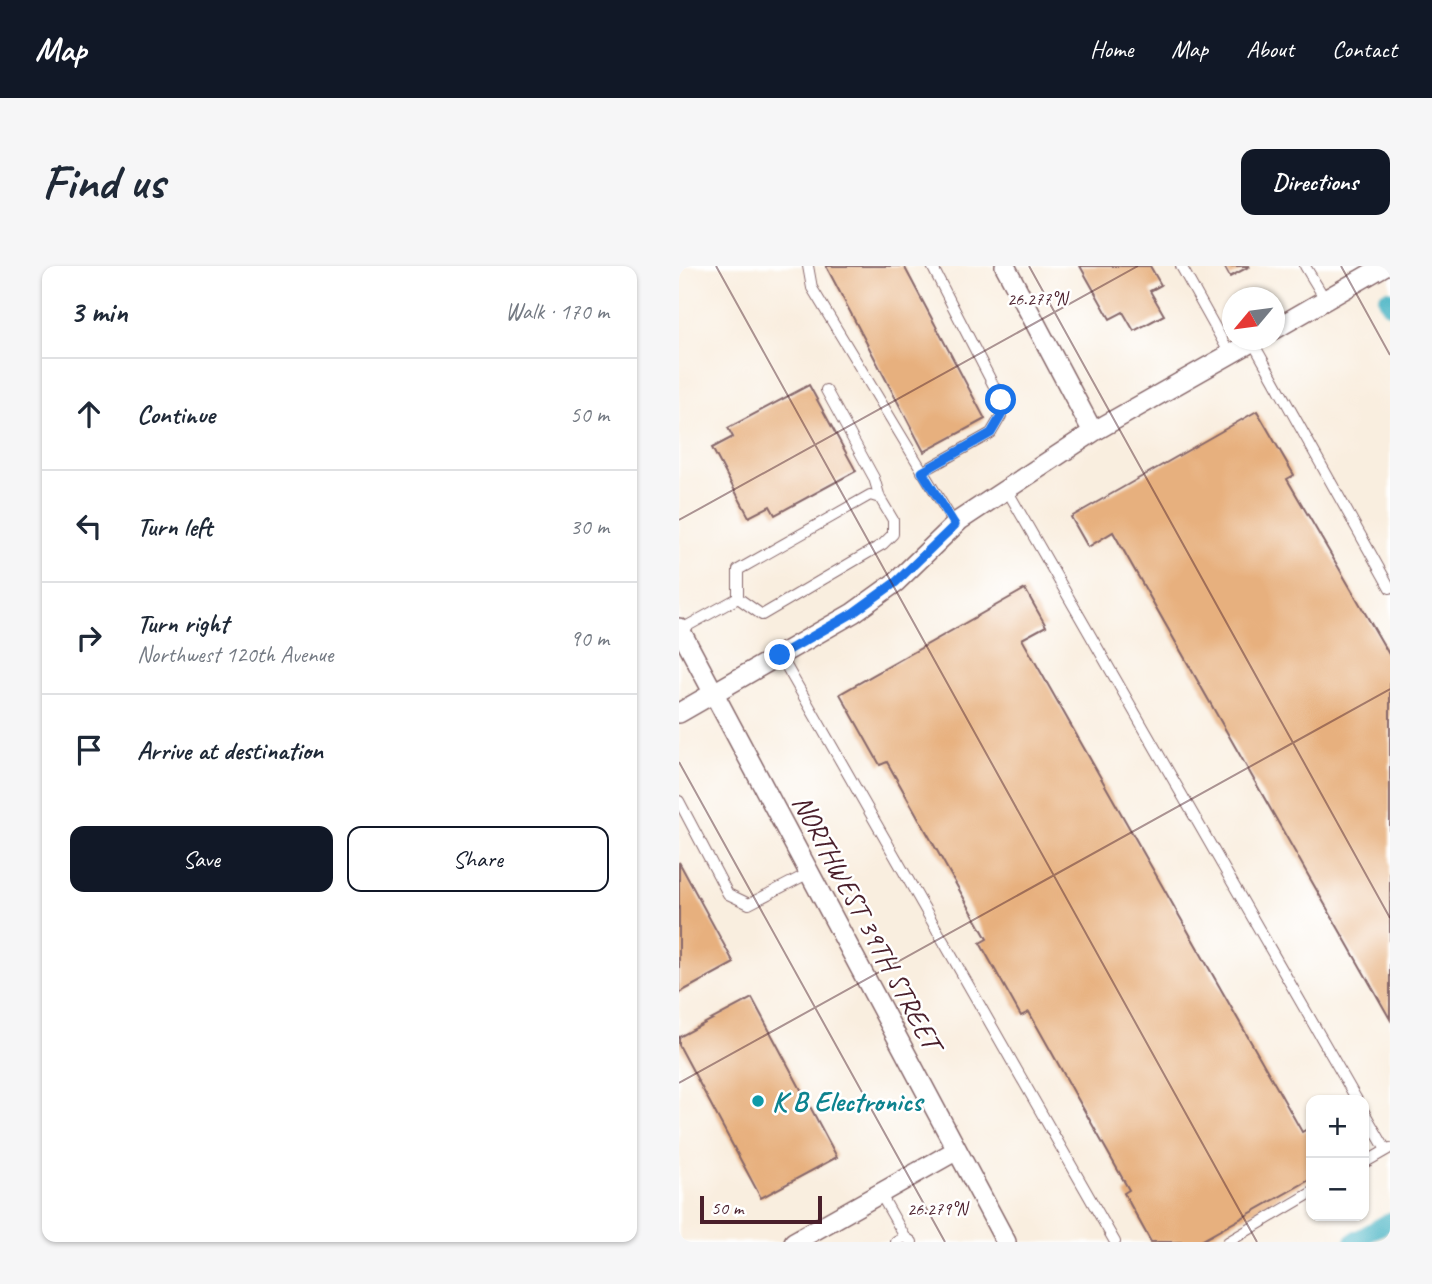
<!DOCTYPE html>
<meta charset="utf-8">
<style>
:root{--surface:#fff;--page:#f6f6f7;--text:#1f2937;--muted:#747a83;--line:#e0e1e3;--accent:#111827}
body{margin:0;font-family:Caveat,sans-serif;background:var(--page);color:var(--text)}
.controls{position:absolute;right:21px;bottom:21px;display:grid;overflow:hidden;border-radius:14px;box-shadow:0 2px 5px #0004}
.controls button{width:63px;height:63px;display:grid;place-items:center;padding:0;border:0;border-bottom:2px solid var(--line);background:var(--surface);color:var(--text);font:35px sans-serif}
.compass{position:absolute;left:543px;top:21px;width:63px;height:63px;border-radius:50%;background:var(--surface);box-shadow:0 2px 5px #0004;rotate:241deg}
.scale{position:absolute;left:21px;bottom:18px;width:122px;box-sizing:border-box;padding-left:7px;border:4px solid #4a1f2b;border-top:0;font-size:19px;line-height:24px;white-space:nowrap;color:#4a1f2b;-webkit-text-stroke:5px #fff;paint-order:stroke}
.stop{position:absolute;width:21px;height:21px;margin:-16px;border:5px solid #1a73e8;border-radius:50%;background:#fff}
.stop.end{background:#1a73e8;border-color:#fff;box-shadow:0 2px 7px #0008}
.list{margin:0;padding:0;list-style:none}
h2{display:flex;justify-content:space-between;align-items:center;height:91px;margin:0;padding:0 28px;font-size:30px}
h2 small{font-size:23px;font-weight:400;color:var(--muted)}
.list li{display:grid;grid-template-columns:46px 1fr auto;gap:21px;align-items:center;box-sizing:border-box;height:112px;padding:0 28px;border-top:2px solid var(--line)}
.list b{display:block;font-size:26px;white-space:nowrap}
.list p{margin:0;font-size:23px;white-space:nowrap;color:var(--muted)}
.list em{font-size:23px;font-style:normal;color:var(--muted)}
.actions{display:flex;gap:14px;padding:21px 28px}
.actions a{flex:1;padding:16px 0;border:2px solid var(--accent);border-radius:14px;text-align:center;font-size:24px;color:var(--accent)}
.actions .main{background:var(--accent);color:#fff}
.icon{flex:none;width:38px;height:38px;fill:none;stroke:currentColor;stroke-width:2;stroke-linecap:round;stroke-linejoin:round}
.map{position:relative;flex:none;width:711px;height:976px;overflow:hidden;border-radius:14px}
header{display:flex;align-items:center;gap:42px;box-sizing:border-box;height:98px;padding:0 35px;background:var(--accent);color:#fff}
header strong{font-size:33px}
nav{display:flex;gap:38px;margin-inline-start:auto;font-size:24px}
.intro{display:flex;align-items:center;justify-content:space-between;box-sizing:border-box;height:168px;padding:0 42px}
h1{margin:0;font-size:49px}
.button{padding:18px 32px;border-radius:14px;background:var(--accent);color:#fff;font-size:24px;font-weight:700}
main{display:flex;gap:42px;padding:0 42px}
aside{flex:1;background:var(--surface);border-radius:14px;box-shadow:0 2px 5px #0004}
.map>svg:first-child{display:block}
</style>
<header>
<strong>Map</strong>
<nav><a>Home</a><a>Map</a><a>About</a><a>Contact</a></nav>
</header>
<div class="intro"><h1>Find us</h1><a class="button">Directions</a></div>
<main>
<aside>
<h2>3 min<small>Walk · 170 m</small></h2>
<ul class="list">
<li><svg class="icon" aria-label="ahead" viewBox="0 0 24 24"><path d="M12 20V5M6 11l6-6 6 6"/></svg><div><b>Continue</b></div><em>50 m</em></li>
<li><svg class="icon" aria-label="left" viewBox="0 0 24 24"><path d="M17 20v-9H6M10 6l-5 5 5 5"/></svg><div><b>Turn left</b></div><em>30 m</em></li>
<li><svg class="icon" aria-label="right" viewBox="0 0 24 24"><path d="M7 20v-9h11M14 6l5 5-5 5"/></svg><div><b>Turn right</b><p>Northwest 120th Avenue</p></div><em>90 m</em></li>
<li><svg class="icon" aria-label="arrive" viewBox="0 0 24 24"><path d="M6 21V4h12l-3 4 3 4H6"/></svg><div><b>Arrive at destination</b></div></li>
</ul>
<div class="actions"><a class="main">Save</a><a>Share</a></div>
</aside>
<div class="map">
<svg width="711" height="976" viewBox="0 0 711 976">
<rect width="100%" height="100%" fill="#fff"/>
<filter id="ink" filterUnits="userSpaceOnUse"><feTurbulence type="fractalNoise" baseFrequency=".0143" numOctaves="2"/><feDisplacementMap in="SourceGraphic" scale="14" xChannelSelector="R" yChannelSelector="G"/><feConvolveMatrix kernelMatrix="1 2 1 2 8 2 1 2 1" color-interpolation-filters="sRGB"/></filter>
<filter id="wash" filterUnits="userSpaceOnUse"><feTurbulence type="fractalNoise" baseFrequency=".00686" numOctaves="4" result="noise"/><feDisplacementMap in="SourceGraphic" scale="28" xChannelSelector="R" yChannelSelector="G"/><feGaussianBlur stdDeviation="1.57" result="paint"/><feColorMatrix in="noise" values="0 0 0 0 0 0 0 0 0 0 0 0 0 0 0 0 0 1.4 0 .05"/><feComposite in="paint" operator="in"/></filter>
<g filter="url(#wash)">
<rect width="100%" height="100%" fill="#f9eedf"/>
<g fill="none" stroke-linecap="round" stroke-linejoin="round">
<path stroke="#45b2c2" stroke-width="18" d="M708 33 711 39
M674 976 711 955"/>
</g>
<g id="blocks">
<path fill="#e7b07e" d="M147 0H225L306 153 245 186Z
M401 0H471L482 19 471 25 485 49 455 65 444 46 431 53Z
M545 0H571L551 11Z
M130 119 177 205 96 249 91 240 70 251 33 182 54 171 49 162Z
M578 145 615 209 608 213 711 390V753L434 266 409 281 392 251Z
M346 323 367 360 343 373 623 866 632 861V913L520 976H472L445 927 450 924 350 746 342 750 301 677 308 673 208 496 201 499 161 428Z
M0 596 55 697 0 727Z
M73 732 158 891 82 932 0 779V771Z"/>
</g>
</g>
<g filter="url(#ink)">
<use href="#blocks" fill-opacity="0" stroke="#87676a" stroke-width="2"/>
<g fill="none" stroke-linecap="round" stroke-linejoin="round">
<defs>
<path id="lane" d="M129 0 133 22 276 259
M502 0 551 88
M626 0 646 33
M573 75 711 322
M147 124 195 212 201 232
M243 206 312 167 322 150V134L253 0
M328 224 678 834
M1 364 59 332V304L191 229 201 232 214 254V268L204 278 83 349 59 332
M101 389 436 976
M0 535 49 628 70 638 130 607
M685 846 707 884
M685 897 711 882
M201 927 226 971
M217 976 226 971 233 976
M549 976 632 927"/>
<path id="street" d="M326 0 414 166
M596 63 705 0
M0 362 327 976
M0 447 174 347 217 316 281 254 414 166 576 74
M115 976 278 884"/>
</defs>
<use href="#lane" stroke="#87676a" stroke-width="12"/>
<use href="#street" stroke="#87676a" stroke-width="22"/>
<use href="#lane" stroke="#fff" stroke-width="10"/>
<use href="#street" stroke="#fff" stroke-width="19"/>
</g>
</g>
<g fill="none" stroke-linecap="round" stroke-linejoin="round" filter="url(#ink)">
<path stroke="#1a73e8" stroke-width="9" d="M101 389 174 347 217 316 276 259 243 206 312 167 322 150V134"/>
</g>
<path fill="none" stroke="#4a1f2b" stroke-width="2" stroke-opacity="0.45" d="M37 0 578 976M350 0 711 652M662 0 711 89M0 254 459 0M0 496 266 976M0 817 711 423"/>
<circle fill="#0f9aa8" stroke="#fff" stroke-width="2.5" cx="79" cy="835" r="7"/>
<g text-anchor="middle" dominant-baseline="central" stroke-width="5" stroke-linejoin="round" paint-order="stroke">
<g font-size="28" fill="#4a1f2b" stroke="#fff">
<text transform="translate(188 656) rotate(62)">NORTHWEST 39TH STREET</text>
</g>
<g font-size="28" font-weight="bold" fill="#0d838f" stroke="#fff" text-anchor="start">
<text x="93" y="835">K B Electronics</text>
</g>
</g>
<g font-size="18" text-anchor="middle" fill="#4a1f2b" stroke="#fff" stroke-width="5" stroke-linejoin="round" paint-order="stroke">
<text x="358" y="39">26.277°N</text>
<text x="258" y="949">26.279°N</text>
</g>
</svg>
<div class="controls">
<button>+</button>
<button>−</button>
</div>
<svg class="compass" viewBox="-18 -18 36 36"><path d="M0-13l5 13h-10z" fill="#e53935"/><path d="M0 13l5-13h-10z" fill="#747a83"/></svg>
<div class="scale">50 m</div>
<div class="stop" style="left:322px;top:134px"></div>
<div class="stop end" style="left:101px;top:389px"></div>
</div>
</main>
